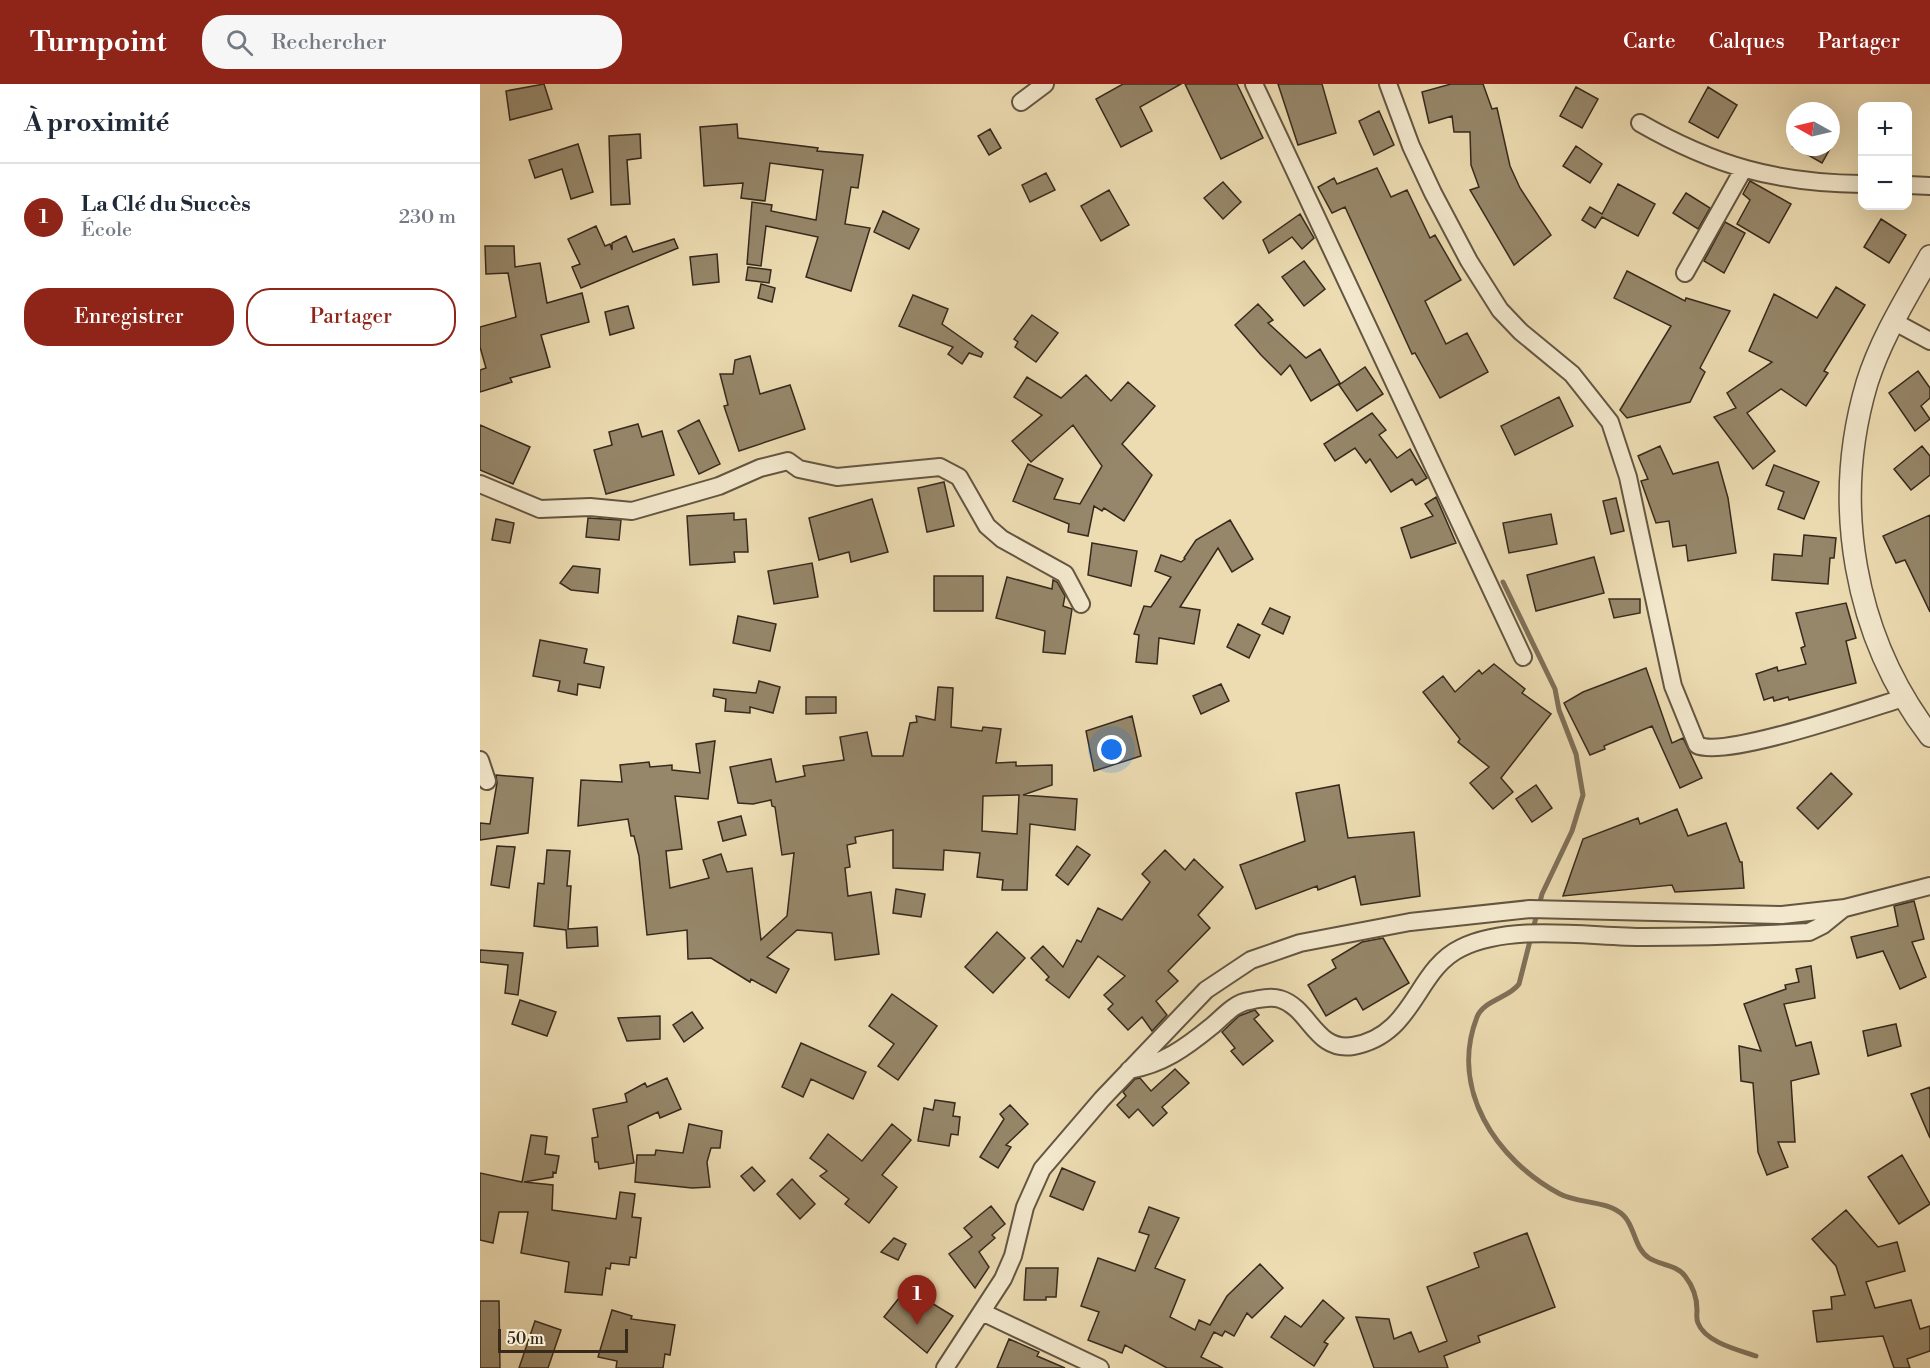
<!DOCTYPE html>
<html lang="fr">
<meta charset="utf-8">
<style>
:root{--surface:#fff;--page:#f6f6f7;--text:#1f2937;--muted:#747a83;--line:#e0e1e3;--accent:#8f2418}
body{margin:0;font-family:"Libre Bodoni",serif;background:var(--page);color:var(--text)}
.controls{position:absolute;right:18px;top:18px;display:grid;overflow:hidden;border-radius:12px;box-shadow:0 6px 24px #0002}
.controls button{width:54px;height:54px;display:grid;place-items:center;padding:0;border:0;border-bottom:2px solid var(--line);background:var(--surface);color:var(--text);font:30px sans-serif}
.compass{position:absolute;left:1306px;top:18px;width:54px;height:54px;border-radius:50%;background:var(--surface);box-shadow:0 6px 24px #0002;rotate:278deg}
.scale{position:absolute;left:18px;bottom:15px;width:130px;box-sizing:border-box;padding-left:6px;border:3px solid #372a1d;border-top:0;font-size:16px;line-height:21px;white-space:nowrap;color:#372a1d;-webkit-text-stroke:4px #f3e8cd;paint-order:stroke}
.you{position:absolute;left:632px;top:666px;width:21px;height:21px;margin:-15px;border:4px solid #fff;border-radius:50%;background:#1a73e8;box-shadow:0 0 0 9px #1a73e833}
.badge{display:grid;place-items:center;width:39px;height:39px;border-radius:50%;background:var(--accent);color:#fff;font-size:20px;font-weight:700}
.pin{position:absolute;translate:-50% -50px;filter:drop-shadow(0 2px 3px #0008)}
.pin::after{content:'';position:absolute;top:32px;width:21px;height:18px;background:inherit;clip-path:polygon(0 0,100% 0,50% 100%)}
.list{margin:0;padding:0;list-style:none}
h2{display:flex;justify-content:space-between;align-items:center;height:78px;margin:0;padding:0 24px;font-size:26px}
h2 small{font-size:20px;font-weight:400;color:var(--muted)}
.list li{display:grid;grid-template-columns:39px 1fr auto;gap:18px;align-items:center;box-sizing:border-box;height:108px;padding:0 24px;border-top:2px solid var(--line)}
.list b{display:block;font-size:22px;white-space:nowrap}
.list p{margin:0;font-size:20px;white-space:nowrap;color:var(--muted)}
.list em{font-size:20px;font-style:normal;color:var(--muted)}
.actions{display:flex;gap:12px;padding:18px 24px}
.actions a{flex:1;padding:14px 0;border:2px solid var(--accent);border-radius:24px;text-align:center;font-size:21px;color:var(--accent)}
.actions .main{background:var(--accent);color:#fff}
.icon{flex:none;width:33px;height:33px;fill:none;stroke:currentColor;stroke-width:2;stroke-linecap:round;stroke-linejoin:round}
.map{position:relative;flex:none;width:1450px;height:1284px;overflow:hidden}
header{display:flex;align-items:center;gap:36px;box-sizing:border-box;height:84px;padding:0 30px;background:var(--accent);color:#fff}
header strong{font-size:28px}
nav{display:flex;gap:33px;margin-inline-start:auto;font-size:21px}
.search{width:420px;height:54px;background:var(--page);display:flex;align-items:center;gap:15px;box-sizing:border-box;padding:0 21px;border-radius:24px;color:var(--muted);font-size:22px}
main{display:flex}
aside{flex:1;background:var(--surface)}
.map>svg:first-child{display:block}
</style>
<header>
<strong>Turnpoint</strong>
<div class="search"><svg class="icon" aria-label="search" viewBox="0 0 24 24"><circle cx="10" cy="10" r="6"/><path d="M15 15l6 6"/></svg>Rechercher</div>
<nav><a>Carte</a><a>Calques</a><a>Partager</a></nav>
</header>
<main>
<aside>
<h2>À proximité<small></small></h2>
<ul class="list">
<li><span class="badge">1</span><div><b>La Clé du Succès</b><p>École</p></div><em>230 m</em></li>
</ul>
<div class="actions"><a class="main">Enregistrer</a><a>Partager</a></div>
</aside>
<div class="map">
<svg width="1450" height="1284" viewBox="0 0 1450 1284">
<rect width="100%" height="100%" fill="#eddcb2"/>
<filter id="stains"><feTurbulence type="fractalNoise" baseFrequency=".00333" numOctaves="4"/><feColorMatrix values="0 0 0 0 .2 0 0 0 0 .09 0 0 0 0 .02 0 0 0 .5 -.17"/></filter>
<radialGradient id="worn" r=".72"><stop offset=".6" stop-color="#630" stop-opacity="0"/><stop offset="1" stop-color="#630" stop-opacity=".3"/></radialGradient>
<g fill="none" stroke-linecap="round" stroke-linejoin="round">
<path stroke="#7f7058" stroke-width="5" d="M1023 498 1075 605 1079 626 1096 670 1103 711 1092 747 1062 810 1039 900C1029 914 1004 916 997 933 969 1005 1016 1076 1080 1110 1099 1120 1128 1116 1144 1132 1155 1143 1154 1164 1169 1174 1180 1181 1197 1181 1205 1192 1212 1201 1217 1214 1217 1226 1217 1230 1216 1235 1218 1239 1225 1258 1258 1266 1276 1272"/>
</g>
<path fill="#96876a" stroke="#372a1d" stroke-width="1.5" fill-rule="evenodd" d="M64 0 72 25 30 36 26 7Z
M643 0H701L660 23 672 47 641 63 616 15Z
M705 0H757L783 54 741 75Z
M798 0H842L856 49 818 61Z
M971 0H1003L1012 25 1017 24 1030 82 1040 104 1071 151 1034 181 990 106 999 103 991 81 990 48H974L972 32 949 39 942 8Z
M1096 3 1118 15 1102 44 1080 32Z
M1228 3 1257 21 1238 54 1209 38Z
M899 27 914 61 894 71 879 37Z
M257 40 258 54 338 64 337 67 383 71 378 104 371 103 365 140 390 144 371 207 326 193 338 153 286 142 281 182 267 180 272 118 292 121 291 127 336 136 343 86 290 79 285 117 261 114 263 99 224 102 220 43Z
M510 45 521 64 509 71 498 52Z
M160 50 161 74 147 76 150 120 131 121 129 52Z
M98 60 113 108 91 115 82 85 55 94 49 76Z
M1096 62 1122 80 1110 99 1083 82Z
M1314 63H1351L1342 79Z
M897 84 911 113 927 106 950 154 955 151 981 196 945 217 966 260 987 249 1008 288 960 314 935 269 932 270 865 123 852 129 838 103 854 94 857 100Z
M566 89 575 106 550 118 542 101Z
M1270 97 1311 120 1289 159 1257 140 1270 116 1263 110Z
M743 98 761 118 743 135 724 114Z
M1138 100 1175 120 1158 152 1122 133 1115 144 1102 136 1110 123 1122 130Z
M629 106 649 141 621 157 601 122Z
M1206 109 1230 124 1218 145 1193 129Z
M403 127 439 145 429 165 394 148Z
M820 130 834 154 822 165 812 153 789 169 783 156Z
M1401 135 1426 151 1409 179 1384 163Z
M1245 138 1265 149 1244 189 1224 177Z
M116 142 125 162 130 160 132 166V159L146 152 153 168 194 155 198 164 101 204 92 183 100 180 88 155Z
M5 162H34L35 183 60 179 67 219 102 209 109 238 61 251 70 283 30 294 32 298 0 308V286L6 284 0 263V243L36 233 28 189 6 190Z
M237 170 239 198 213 201 210 173Z
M824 177 845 205 824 222 802 193Z
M268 183 291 186 289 199 266 196Z
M1147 187 1205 217 1206 214 1250 227 1220 284 1225 288 1210 318 1147 334 1140 326 1191 242 1134 214Z
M281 200 295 204 292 218 278 214Z
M1356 203 1385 221 1344 287 1348 289 1326 322 1301 305 1267 329 1295 367 1273 385 1234 333 1256 324 1247 309 1292 278 1269 267 1294 210 1337 234Z
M433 211 468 225 462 240 503 269 501 273 489 269 482 280 468 270 473 263 419 242Z
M778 220 793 236 788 239 826 274 840 265 860 299 831 317 810 281 801 291 781 271 755 241Z
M148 222 154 244 130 251 125 228Z
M552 231 578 249 556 278 535 263 538 258 534 255Z
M270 272 280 310 310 301 325 345 259 367 244 322 248 321 240 290H253L255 276Z
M885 283 903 310 877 327 859 301Z
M1438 287 1450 304V314L1441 322 1450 335 1435 347 1409 309Z
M606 291 631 317 648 298 675 322 642 360 672 391 644 437 624 424 622 427 614 422 608 452 588 448 589 440 533 417 548 380 583 395 574 415 600 420 622 382 593 341 551 378 532 357 562 331 534 313 547 293 581 314Z
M1079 313 1093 342 1035 371 1021 342Z
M892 329 906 346 899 351 917 374 930 365 947 394 936 401 932 395 911 408 890 375 886 379 875 364 855 377 844 360Z
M219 336 240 380 219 390 198 347Z
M158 340 162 353 182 347 194 391 126 410 114 366 132 361 129 348Z
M0 341 50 363 33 400 0 386Z
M1180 362 1193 390 1238 378 1248 414 1256 469 1208 477 1206 461 1193 463 1189 437 1176 439 1161 397 1168 395 1158 372Z
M1442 362 1450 372V391L1431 406 1414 385Z
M1294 381 1339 398 1324 435 1298 425 1304 408 1286 401Z
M464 398 474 442 447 448 438 404Z
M956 413 976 459 931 474 921 444 953 432 945 420Z
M1136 414 1144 447 1131 450 1123 417Z
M392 415 408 468 371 478 369 468 339 476 329 434Z
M254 429V436L266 435 268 468H254L255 478 210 481 207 432Z
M1071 430 1077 460 1029 469 1023 439Z
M1450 431V528L1425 476 1416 479 1403 452Z
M108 434 141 436 139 456 106 453Z
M16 435 34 439 30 459 12 456Z
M750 436 773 475 752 488 738 464 700 523 720 526 714 560 679 554 677 580 656 578 659 551 654 550 664 522 671 523 691 493 675 487 681 471 701 478 705 475 704 474 716 456Z
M1324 451 1356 454 1354 474H1350L1348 500 1292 496 1294 470 1322 472Z
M612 459 657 467 651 502 608 491Z
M1114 473 1124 509 1056 527 1047 491Z
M332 479 338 513 294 520 288 487Z
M93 482 120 485 118 509 91 506 80 499Z
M454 492H503V527H454Z
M527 493 572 505 573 496 577 498 585 512 583 522 592 525 585 570 563 568 565 547 516 534Z
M1129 515H1160V529L1134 534Z
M1366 519 1376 554 1366 557 1376 599 1309 616 1308 613 1294 617 1293 613 1284 616 1276 590 1297 583 1298 587 1326 580 1321 564 1325 562 1316 529Z
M790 524 810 533 803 550 782 540Z
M258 532 296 540 290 567 253 559Z
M758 540 780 551 769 574 747 563Z
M60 556 107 565 104 579 124 583 120 604 98 600 97 611 78 607 80 597 53 592Z
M1014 580 1045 605 1042 609 1071 630 1021 694 1033 708 1013 725 990 699 1009 683 978 658 980 655 943 608 963 592 975 608 999 586 1002 590Z
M1166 584 1192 659 1203 654 1222 694 1200 704 1172 642 1124 662 1125 665 1110 671 1084 619 1103 608Z
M279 597 300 603 293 629 270 623V629L245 627 246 615 233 612 234 605 276 609Z
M741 600 749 617 721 630 713 612Z
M458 603 473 604 471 643 502 647 503 643 521 645 516 679 536 678V682L572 681V701L543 711 597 715 595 746 550 740 547 806H522L523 796 497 793 500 769 464 766 463 786 413 784V746L375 753 376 759 367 761 370 783 365 784 368 812 391 808 399 870 355 876 352 849 317 846 287 873 309 885 296 909 271 895 270 898 231 874 208 875 207 846 167 851 159 772 154 752H151L148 735 98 742 101 696 142 698 140 681 169 678 170 683 192 681V686L220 689 216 660 235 657 228 715 195 712 202 765 186 767 190 804 229 794 223 776 241 770 247 788 272 784 281 856 307 832 314 769 302 771 295 723 292 722 291 716 273 720 258 719 250 683 291 675 296 698 325 692 323 682 364 676 360 653 387 648 392 672H423L430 639 437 638 436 632 455 636ZM539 711 537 750 502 747 503 712Z
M326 613H356V629L326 630Z
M652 632 661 672 614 687 606 647Z
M1351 689 1372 710 1338 745 1317 724Z
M16 691 53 694 48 749 0 756V739L10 740 17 699Z
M859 701 868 754 934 748 940 812 881 821 875 792 838 806 837 802 776 825 760 781 825 757 816 709Z
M1056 701 1072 724 1052 738 1036 715Z
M1197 725 1208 752 1246 739 1260 778H1262L1264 804 1195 808 1192 801 1083 812 1103 755 1158 734 1160 740Z
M261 732 266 751 243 757 238 738Z
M17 762 35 763 29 804 11 801Z
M597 762 610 771 588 801 576 791Z
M67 766 90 767 87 802H91L88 845 117 843 118 862 87 864 86 846 54 842 58 799 64 800Z
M685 766 705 786 714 775 743 803 718 831 730 844 688 887 698 897 676 917 687 931 672 947 662 933 648 946 628 925 633 920 624 911 645 892 618 872 589 914 566 896 569 893 551 874 563 862 583 883 597 856 601 858 618 824 642 836 670 798 662 790Z
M416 805 445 810 441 833 413 829Z
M1434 817 1444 855 1432 858 1446 893 1420 905 1403 867 1377 874 1371 853 1418 842 1414 822Z
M517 848 545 874 513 909 485 883Z
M903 854 929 899 883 926 876 914 846 932 828 901 856 884 852 876 882 858Z
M0 866 43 869 38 911 25 909 28 881 0 878Z
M1331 882 1335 914 1304 920 1316 962 1331 958 1339 990 1311 997 1315 1058H1298L1308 1083 1287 1091 1278 1068 1273 999 1261 997 1259 962 1281 967 1264 920 1306 905 1305 901 1319 898 1316 885Z
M412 910 457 942 418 996 398 982 414 960 389 942Z
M40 916 76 928 67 952 32 940Z
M775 926 779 931 774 935 793 957 763 981 751 967 755 964 742 948 759 932Z
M212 928 223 944 204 958 193 941Z
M180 932V955L147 957 138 934Z
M1416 940 1421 962 1388 972 1383 947Z
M321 959 386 988 373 1015 331 995 323 1013 302 1003Z
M695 985 709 999 682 1023 687 1029 673 1042 658 1025 649 1034 637 1021 646 1012 643 1008 655 995 660 994 671 1007Z
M187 994 201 1025 180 1034 178 1028 148 1042 154 1079 119 1085 118 1078H115L112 1054 118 1053 113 1025 147 1018 145 1010 165 999 167 1003Z
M1450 1003V1054L1431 1010Z
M455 1016 475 1019 473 1032 480 1033 478 1051 471 1050 469 1062 438 1057 444 1024 453 1026Z
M530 1021 548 1040 526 1061 531 1063 518 1084 500 1073 524 1035 520 1030Z
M209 1040 242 1047 240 1064H231L227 1078 230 1103 212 1104 155 1098 157 1071H175L176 1066 203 1069Z
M412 1040 431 1056 402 1091 417 1103 389 1139 365 1120 369 1115 340 1092 347 1087 330 1074 348 1050 382 1077Z
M51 1051 67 1053 65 1070 79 1072 76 1089 73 1088V1093L44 1098 73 1101 72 1126 136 1135 140 1108 155 1110 152 1133 161 1134 156 1174 150 1173 149 1181 131 1179 130 1185 126 1184 122 1211 85 1208 89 1178 41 1169 48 1128H19L13 1159 0 1156V1089L42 1098Z
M1422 1071 1450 1120 1419 1140 1388 1093Z
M272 1083 285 1097 274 1107 261 1092Z
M582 1084 615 1098 603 1126 570 1112Z
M312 1095 335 1120 320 1135 297 1110Z
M511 1122 525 1140 512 1151 515 1154 499 1168 509 1183 495 1204 469 1170 492 1153 484 1144Z
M669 1123 699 1134 675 1184 705 1196 690 1233 715 1246 719 1236 730 1241 747 1212 780 1180 803 1204 772 1234 767 1229 754 1252 745 1247 742 1252 734 1248 721 1273 743 1284H687L645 1261 642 1269 608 1256 619 1228 601 1222 618 1174 655 1187 669 1151 659 1148Z
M1366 1126 1398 1163 1417 1158 1425 1187 1386 1198 1395 1224 1431 1216 1440 1245 1450 1242V1267L1427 1275 1430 1284H1414L1403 1252 1337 1258 1333 1227 1352 1225 1351 1213 1365 1211 1356 1182 1332 1155Z
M1047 1149 1075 1223 998 1252 1000 1258 964 1272 968 1284H894L876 1233 909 1235 914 1255 931 1248 939 1268 967 1257 947 1203 999 1183 994 1169Z
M414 1154 426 1160 418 1176 401 1168Z
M546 1184H578L576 1213H566V1216H544Z
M427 1204 473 1232 447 1269 404 1233Z
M843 1216 864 1234 844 1258 848 1260 834 1282 791 1253 805 1232 821 1243Z
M0 1217H19L20 1284H0Z
M132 1226 152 1232 151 1235 195 1241 190 1271 185 1270 183 1284H136L137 1277 118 1273Z
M55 1237 81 1246 68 1284H39Z
M529 1255 559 1268 557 1272 585 1284H517Z"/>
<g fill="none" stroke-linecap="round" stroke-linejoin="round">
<defs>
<path id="minor" d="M774 0 1043 573
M908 0 931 62 953 109 989 177 1020 226 1041 248 1092 290 1130 338 1148 393 1193 602 1217 661C1244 675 1387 625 1423 614
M541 18 565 0
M1160 39C1235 82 1296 99 1382 100
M1428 101 1450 102
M1205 189 1263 86
M1413 237 1450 257
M0 400 60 425 110 423 152 427 239 402 280 384 308 377 319 385 357 393 460 383 479 393 507 442 522 455 585 490 601 520
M0 676 7 697
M649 986C683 980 705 964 732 942 743 933 754 919 769 917 778 915 791 912 800 915 830 924 835 968 873 962 935 951 935 886 981 864 1032 839 1109 853 1165 853 1220 853 1274 851 1329 848L1343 841 1364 824
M502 1228 620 1284
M465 1284 523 1195 533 1172 545 1123 562 1085 622 1015 726 906 771 876 820 859 930 838 1050 825 1302 831 1365 824 1450 802"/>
<path id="tertiary" d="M1450 172C1427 213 1401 254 1387 299 1351 420 1374 552 1450 652"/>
</defs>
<use href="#minor" stroke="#645642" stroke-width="20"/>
<use href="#tertiary" stroke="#645642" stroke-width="24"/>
<use href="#minor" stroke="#f3e8cd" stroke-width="16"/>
<use href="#tertiary" stroke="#f3e8cd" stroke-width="21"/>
</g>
<rect width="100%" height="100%" filter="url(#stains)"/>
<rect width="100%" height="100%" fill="url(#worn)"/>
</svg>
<div class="controls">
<button>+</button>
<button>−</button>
</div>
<svg class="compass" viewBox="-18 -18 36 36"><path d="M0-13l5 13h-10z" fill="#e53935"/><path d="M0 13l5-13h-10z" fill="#747a83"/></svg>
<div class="scale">50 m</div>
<div class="you"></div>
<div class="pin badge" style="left:437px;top:1241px">1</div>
</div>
</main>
